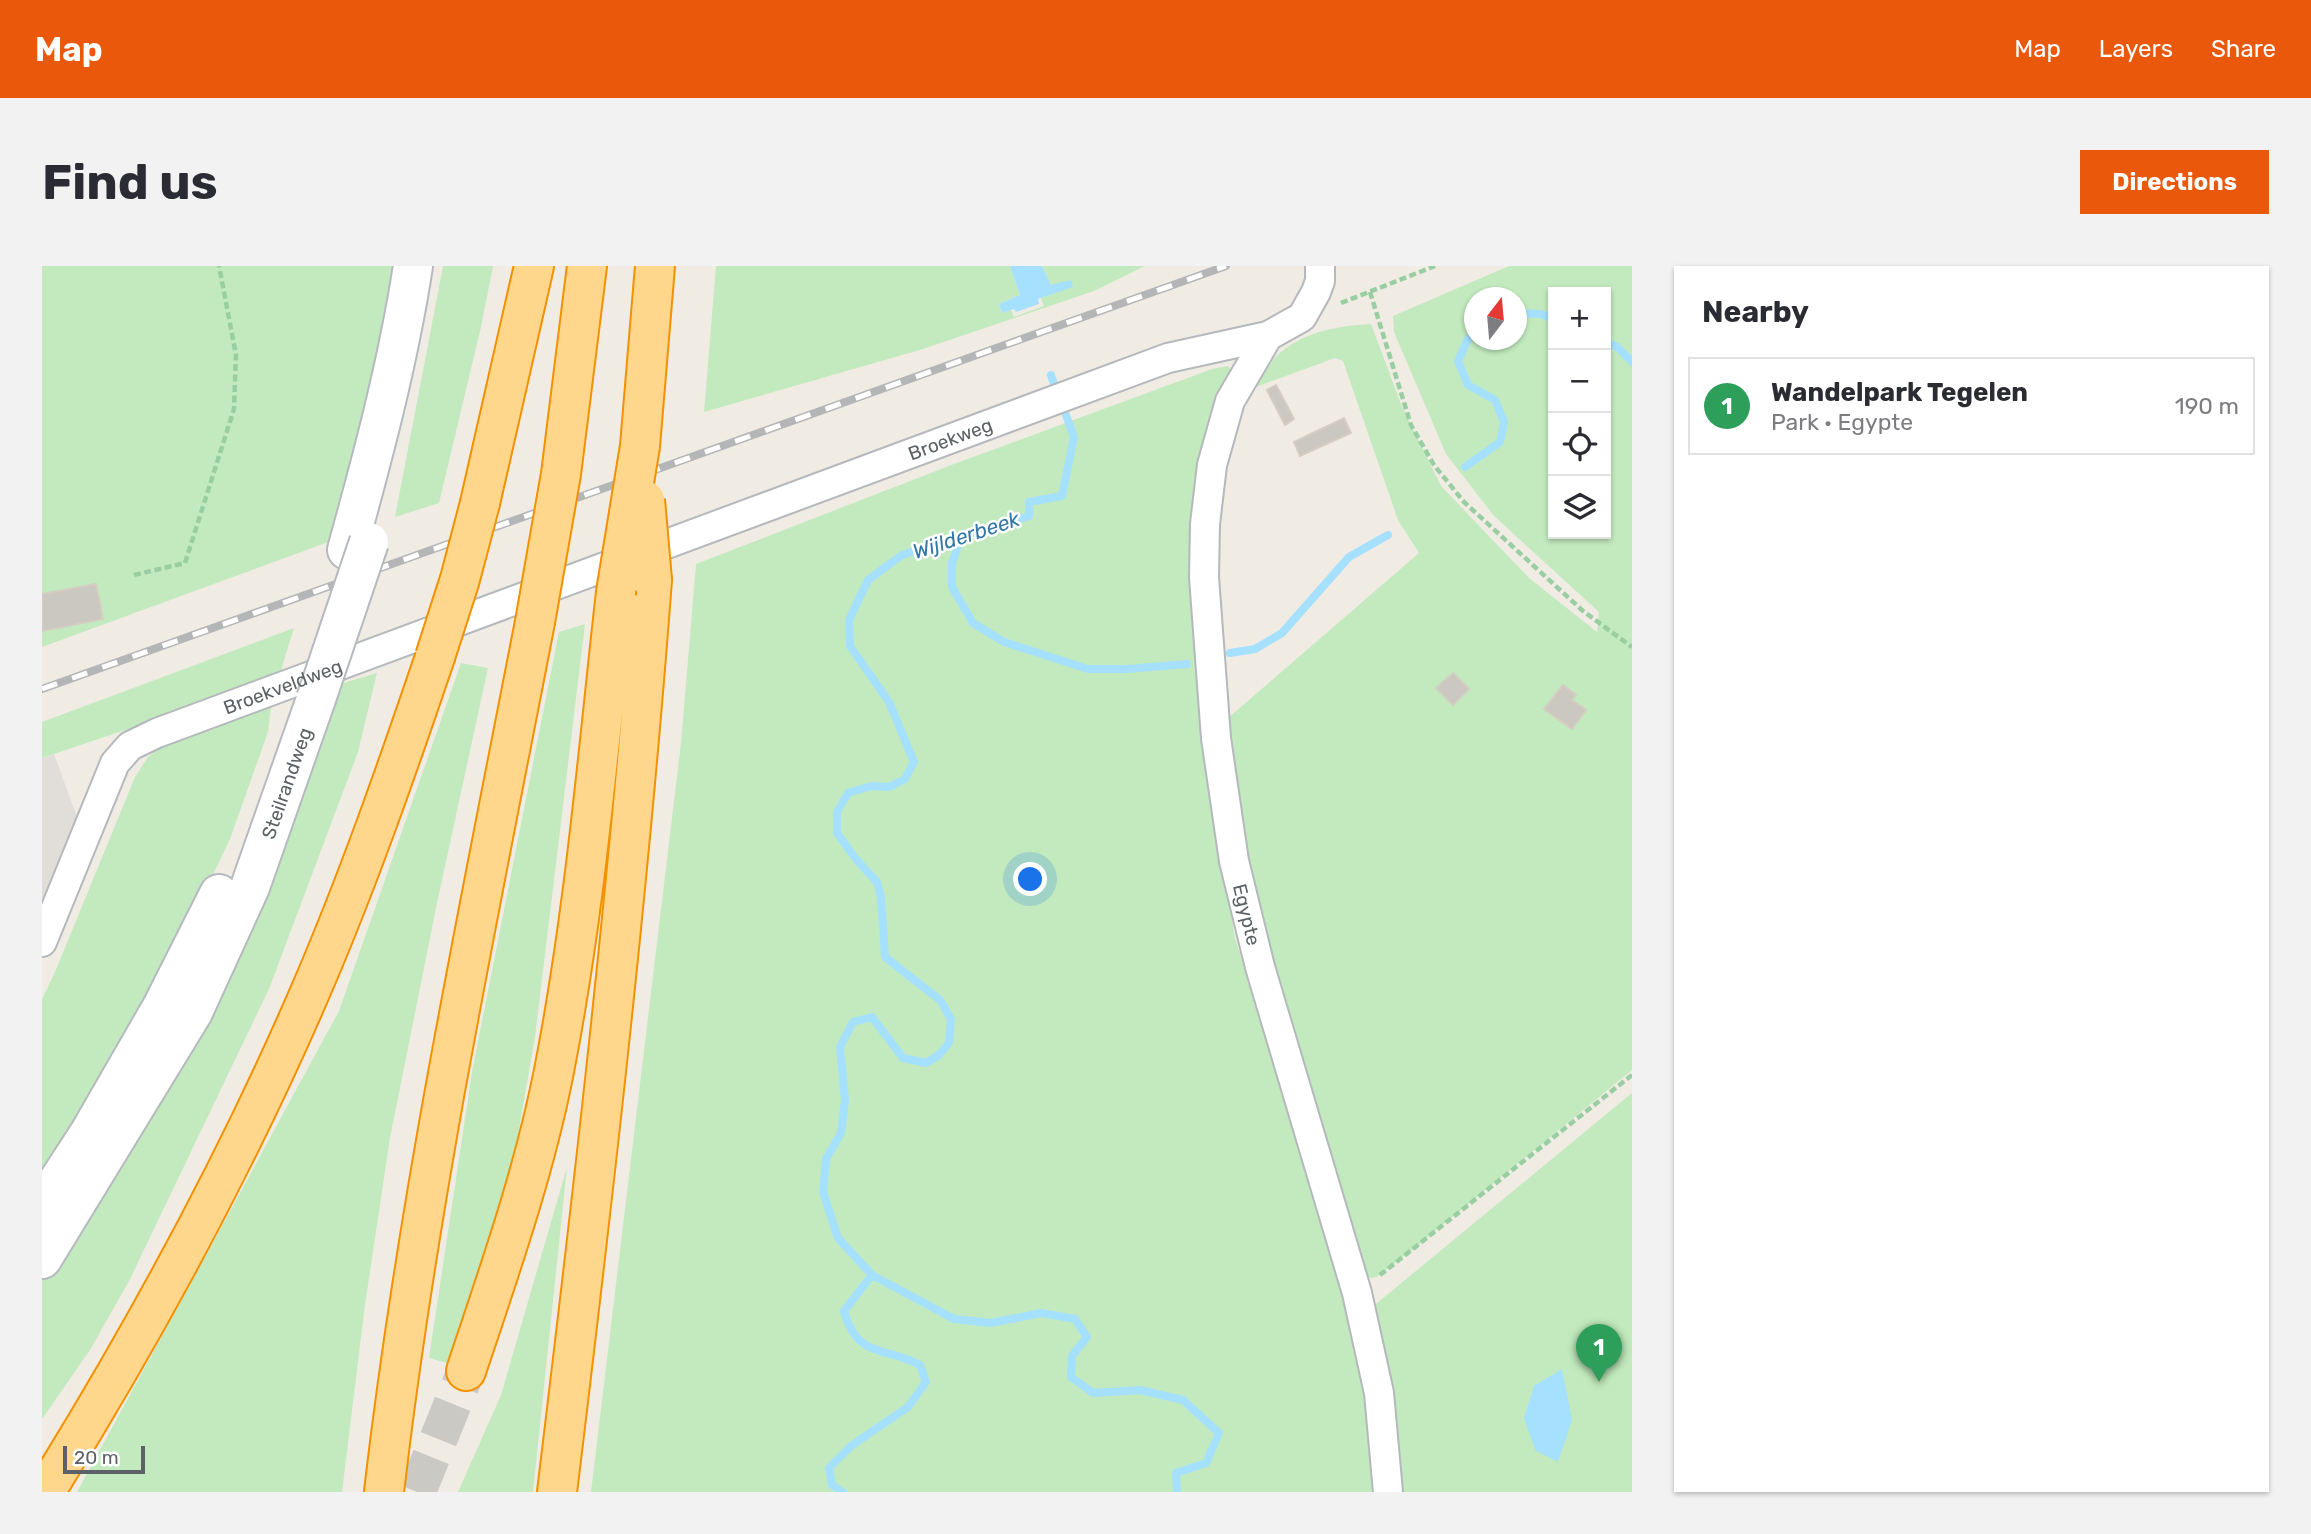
<!DOCTYPE html>
<meta charset="utf-8">
<style>
:root{--surface:#fff;--page:#f2f2f3;--text:#2b2b33;--muted:#7c7c81;--line:#e1e1e2;--accent:#ea580c}
body{margin:0;font-family:Rubik,sans-serif;background:var(--page);color:var(--text)}
.controls{position:absolute;right:21px;top:21px;display:grid;overflow:hidden;border-radius:0px;box-shadow:0 2px 5px #0004}
.controls button{width:63px;height:63px;display:grid;place-items:center;padding:0;border:0;border-bottom:2px solid var(--line);background:var(--surface);color:var(--text);font:35px sans-serif}
.compass{position:absolute;left:1422px;top:21px;width:63px;height:63px;border-radius:50%;background:var(--surface);box-shadow:0 2px 5px #0004;rotate:16deg}
.scale{position:absolute;left:21px;bottom:18px;width:82px;box-sizing:border-box;padding-left:7px;border:4px solid #5c6166;border-top:0;font-size:19px;line-height:24px;white-space:nowrap;color:#5c6166;-webkit-text-stroke:5px #fff;paint-order:stroke}
.you{position:absolute;left:989px;top:614px;width:24px;height:24px;margin:-18px;border:5px solid #fff;border-radius:50%;background:#1a73e8;box-shadow:0 0 0 10px #1a73e833}
.badge{display:grid;place-items:center;width:46px;height:46px;border-radius:50%;background:var(--accent);color:#fff;font-size:23px;font-weight:700}
.pin{position:absolute;translate:-50% -58px;filter:drop-shadow(0 2px 4px #0008)}
.pin::after{content:'';position:absolute;top:37px;width:24px;height:21px;background:inherit;clip-path:polygon(0 0,100% 0,50% 100%)}
.list{margin:0;padding:0;list-style:none}
h2{display:flex;justify-content:space-between;align-items:center;height:91px;margin:0;padding:0 28px;font-size:30px}
h2 small{font-size:23px;font-weight:400;color:var(--muted)}
.list li{display:grid;grid-template-columns:46px 1fr auto;gap:21px;align-items:center;box-sizing:border-box;height:98px;margin:0 14px 14px;padding:0 14px;border:2px solid var(--line);border-radius:0px}
.list b{display:block;font-size:26px;white-space:nowrap}
.list p{margin:0;font-size:23px;white-space:nowrap;color:var(--muted)}
.list em{font-size:23px;font-style:normal;color:var(--muted)}
.icon{flex:none;width:38px;height:38px;fill:none;stroke:currentColor;stroke-width:2;stroke-linecap:round;stroke-linejoin:round}
.map{position:relative;flex:none;width:1590px;height:1226px;overflow:hidden;border-radius:0px}
header{display:flex;align-items:center;gap:42px;box-sizing:border-box;height:98px;padding:0 35px;background:var(--accent);color:#fff}
header strong{font-size:33px}
nav{display:flex;gap:38px;margin-inline-start:auto;font-size:24px}
.intro{display:flex;align-items:center;justify-content:space-between;box-sizing:border-box;height:168px;padding:0 42px}
h1{margin:0;font-size:49px}
.button{padding:18px 32px;border-radius:0px;background:var(--accent);color:#fff;font-size:24px;font-weight:700}
main{display:flex;gap:42px;padding:0 42px}
aside{flex:1;background:var(--surface);border-radius:0px;box-shadow:0 2px 5px #0004}
.map>svg:first-child{display:block}
</style>
<header>
<strong>Map</strong>
<nav><a>Map</a><a>Layers</a><a>Share</a></nav>
</header>
<div class="intro"><h1>Find us</h1><a class="button">Directions</a></div>
<main>
<div class="map">
<svg width="1590" height="1226" viewBox="0 0 1590 1226">
<rect width="100%" height="100%" fill="#f0ece4"/>
<path fill="#e1ded9" d="M12 488 35 551 0 637V492Z"/>
<path fill="#c2eabe" fill-rule="evenodd" d="M0 0H361L289 275 0 381Z
M401 0H451L439 61 397 237 353 251Z
M674 0H968L978 29 957 38 960 47 969 44 972 51 1002 40 999 32 1031 20 1009 19 1000 0H1103L1052 25 881 83 662 146Z
M1467 0H1590V804L1369 985 1335 1011 1328 1012 1322 1005 1260 821 1211 622 1185 453 1377 287 1356 254 1301 95 1293 92 1211 122C1220 111 1228 95 1239 86 1265 65 1296 60 1329 58L1359 138 1399 220 1487 312 1555 366 1557 346 1452 250 1404 188 1352 66 1351 50ZM1511 26H1564V268H1511ZM1433 32H1475V74H1433Z
M1186 100 1192 106 1150 300 1151 365 1164 491 1193 672 1294 995 1318 1093 1333 1226H549L639 477 654 298 912 198 1170 103Z
M543 358 493 771 472 892 412 1099 387 1092 430 806 517 366Z
M252 362 235 417 89 462 0 492V456Z
M419 397 446 402 395 637 348 872 323 1039 300 1226H35L297 745Z
M335 407 316 486 227 723 87 1015 48 1084 0 1153V1006L298 418Z
M230 434 226 466 188 573 120 717 0 930V733L13 706 93 511 106 491 127 476Z
M1590 827V1226H1355L1329 1042Z
M525 901 491 1226H416L459 1129Z"/>
<path fill="#a5e0ff" d="M968 0H1000L1009 19 1029 14 1031 21 996 33 997 38 974 46 972 43 960 47 957 38 978 29Z
M1520 1103 1530 1154 1516 1196 1493 1184 1482 1152 1492 1120Z"/>
<g fill="none" stroke-linecap="round" stroke-linejoin="round">
<path stroke="#a5e0ff" stroke-width="8" d="M1475 47 1499 48 1511 53
M1564 76 1575 81 1590 96
M1009 109 1012 118
M1024 149 1032 171 1020 230 987 236V250L860 289 826 314 807 354 808 380 847 436 872 496 863 513 847 521 829 520 806 527 795 546V567L813 592 835 616 839 632 843 691 898 734 909 753 907 777 897 789 884 797 861 792 830 751 811 756 798 781 803 834 799 867 784 893 781 926 796 972 830 1009 912 1053 949 1057 999 1047 1033 1053 1045 1071 1030 1090 1029 1111 1051 1127 1098 1124 1141 1134 1177 1167 1164 1197 1134 1207 1135 1226
M1423 201 1458 176 1462 156 1453 134 1426 119 1416 95 1426 73 1433 68
M919 271 910 297V321L931 357 962 376 1046 403H1085L1145 398
M1188 387 1213 383 1240 367 1307 291 1346 269
M801 1226 790 1219 787 1202 809 1180 866 1141 884 1116 878 1099C843 1080 815 1093 802 1045L830 1009"/>
</g>
<path fill="#cbc7c1" stroke="#d5cdc2" stroke-width="2" d="M1234 119 1252 153 1243 159 1225 124Z
M1302 152 1309 167 1258 190 1252 176Z
M54 318 61 353 0 365V328Z
M1411 407 1427 423 1411 439 1394 422Z
M1521 419 1534 429 1530 434 1544 444 1530 463 1502 443Z"/>
<g fill="none" stroke-linecap="round" stroke-linejoin="round">
<path stroke="#cbc9c4" stroke-width="38" stroke-dasharray="38 19" stroke-linecap="butt" d="M375 1226 424 1105"/>
<defs>
<g id="street">
<path id="s1" d="M1226 70 1188 135 1170 199 1163 258 1162 311 1174 472 1192 595 1218 701 1315 1027 1337 1127 1346 1226"/>
<path id="s2" d="M0 676 73 497 88 480 115 467 1126 92 1226 70 1260 51 1274 26 1278 15V0"/>
</g>
<g id="secondary">
<path d="M305 284C331 190 356 97 371 0"/>
<path d="M0 940 48 866 120 741 177 628"/>
<path id="s3" d="M0 993 151 746 208 621 274 433"/>
</g>
<path id="highway" d="M598 180 613 0
M519 208 545 0
M438 237 492 0
M424 1105C457 1006 492 907 512 805 543 647 556 486 574 326
M3 1226C103 1065 194 898 269 724 316 615 355 503 393 391
M342 1226C376 934 437 645 493 356
M515 1226C552 922 587 619 610 314"/>
</defs>
<use href="#street" stroke="#b5b8bc" stroke-width="32"/>
<use href="#secondary" stroke="#b6bac0" stroke-width="42"/>
<use href="#highway" stroke="#f49100" stroke-width="42"/>
<path stroke="#98cea2" stroke-width="4.5" stroke-dasharray="7 3.5" stroke-linecap="butt" d="M1328 26 1369 159 1392 199 1422 236 1541 345 1590 381
M1299 37 1393 0
M92 309 143 297 192 143 194 89 177 0
M1338 1009 1590 809"/>
<use href="#street" stroke="#fff" stroke-width="28"/>
<use href="#secondary" stroke="#fff" stroke-width="38"/>
<use href="#highway" stroke="#ffd78c" stroke-width="38"/>
<defs>
<path id="rail" d="M0 423 1184 0"/>
</defs>
<use href="#rail" stroke="#b4b5b6" stroke-width="8"/>
<use href="#rail" stroke="#fff" stroke-width="5" stroke-dasharray="16" stroke-linecap="butt"/>
<defs>
<path id="secondary-bridge" d="M274 433 327 276"/>
<path id="highway-bridge" d="M603 234 610 314
M574 326 598 180
M493 356 519 208
M393 391 418 313 438 237"/>
</defs>
<use href="#secondary-bridge" stroke="#b6bac0" stroke-width="42" stroke-linecap="butt"/>
<use href="#highway-bridge" stroke="#f49100" stroke-width="42" stroke-linecap="butt"/>
<use href="#secondary-bridge" stroke="#fff" stroke-width="38"/>
<use href="#highway-bridge" stroke="#ffd78c" stroke-width="38"/>
</g>
<g text-anchor="middle" dominant-baseline="central" stroke-width="5" stroke-linejoin="round" paint-order="stroke">
<g font-size="19" fill="#5c6166" stroke="#fff">
<text stroke="none"><textPath href="#s2" startOffset="1092">Broekweg</textPath></text>
<text stroke="none"><textPath href="#s2" startOffset="380">Broekveldweg</textPath></text>
<text stroke="none"><textPath href="#s3" startOffset="537">Steilrandweg</textPath></text>
<text stroke="none"><textPath href="#s1" startOffset="595">Egypte</textPath></text>
</g>
<g font-size="21" font-style="italic" fill="#3377a9" stroke="#fff">
<text transform="translate(924 269) rotate(-18)">Wijlderbeek</text>
</g>
</g>
</svg>
<div class="controls">
<button>+</button>
<button>−</button>
<button><svg class="icon" aria-label="locate" viewBox="0 0 24 24"><circle cx="12" cy="12" r="6"/><path d="M12 2v4M12 18v4M2 12h4M18 12h4"/></svg></button>
<button><svg class="icon" aria-label="layers" viewBox="0 0 24 24"><path d="M12 4l9 5-9 5-9-5zM3 14l9 5 9-5"/></svg></button>
</div>
<svg class="compass" viewBox="-18 -18 36 36"><path d="M0-13l5 13h-10z" fill="#e53935"/><path d="M0 13l5-13h-10z" fill="#7c7c81"/></svg>
<div class="scale">20 m</div>
<div class="you"></div>
<div class="pin badge" style="left:1557px;top:1116px;background:#2e9e5b">1</div>
</div>
<aside>
<h2>Nearby<small></small></h2>
<ul class="list">
<li><span class="badge" style="background:#2e9e5b">1</span><div><b>Wandelpark Tegelen</b><p>Park · Egypte</p></div><em>190 m</em></li>
</ul>
</aside>
</main>
